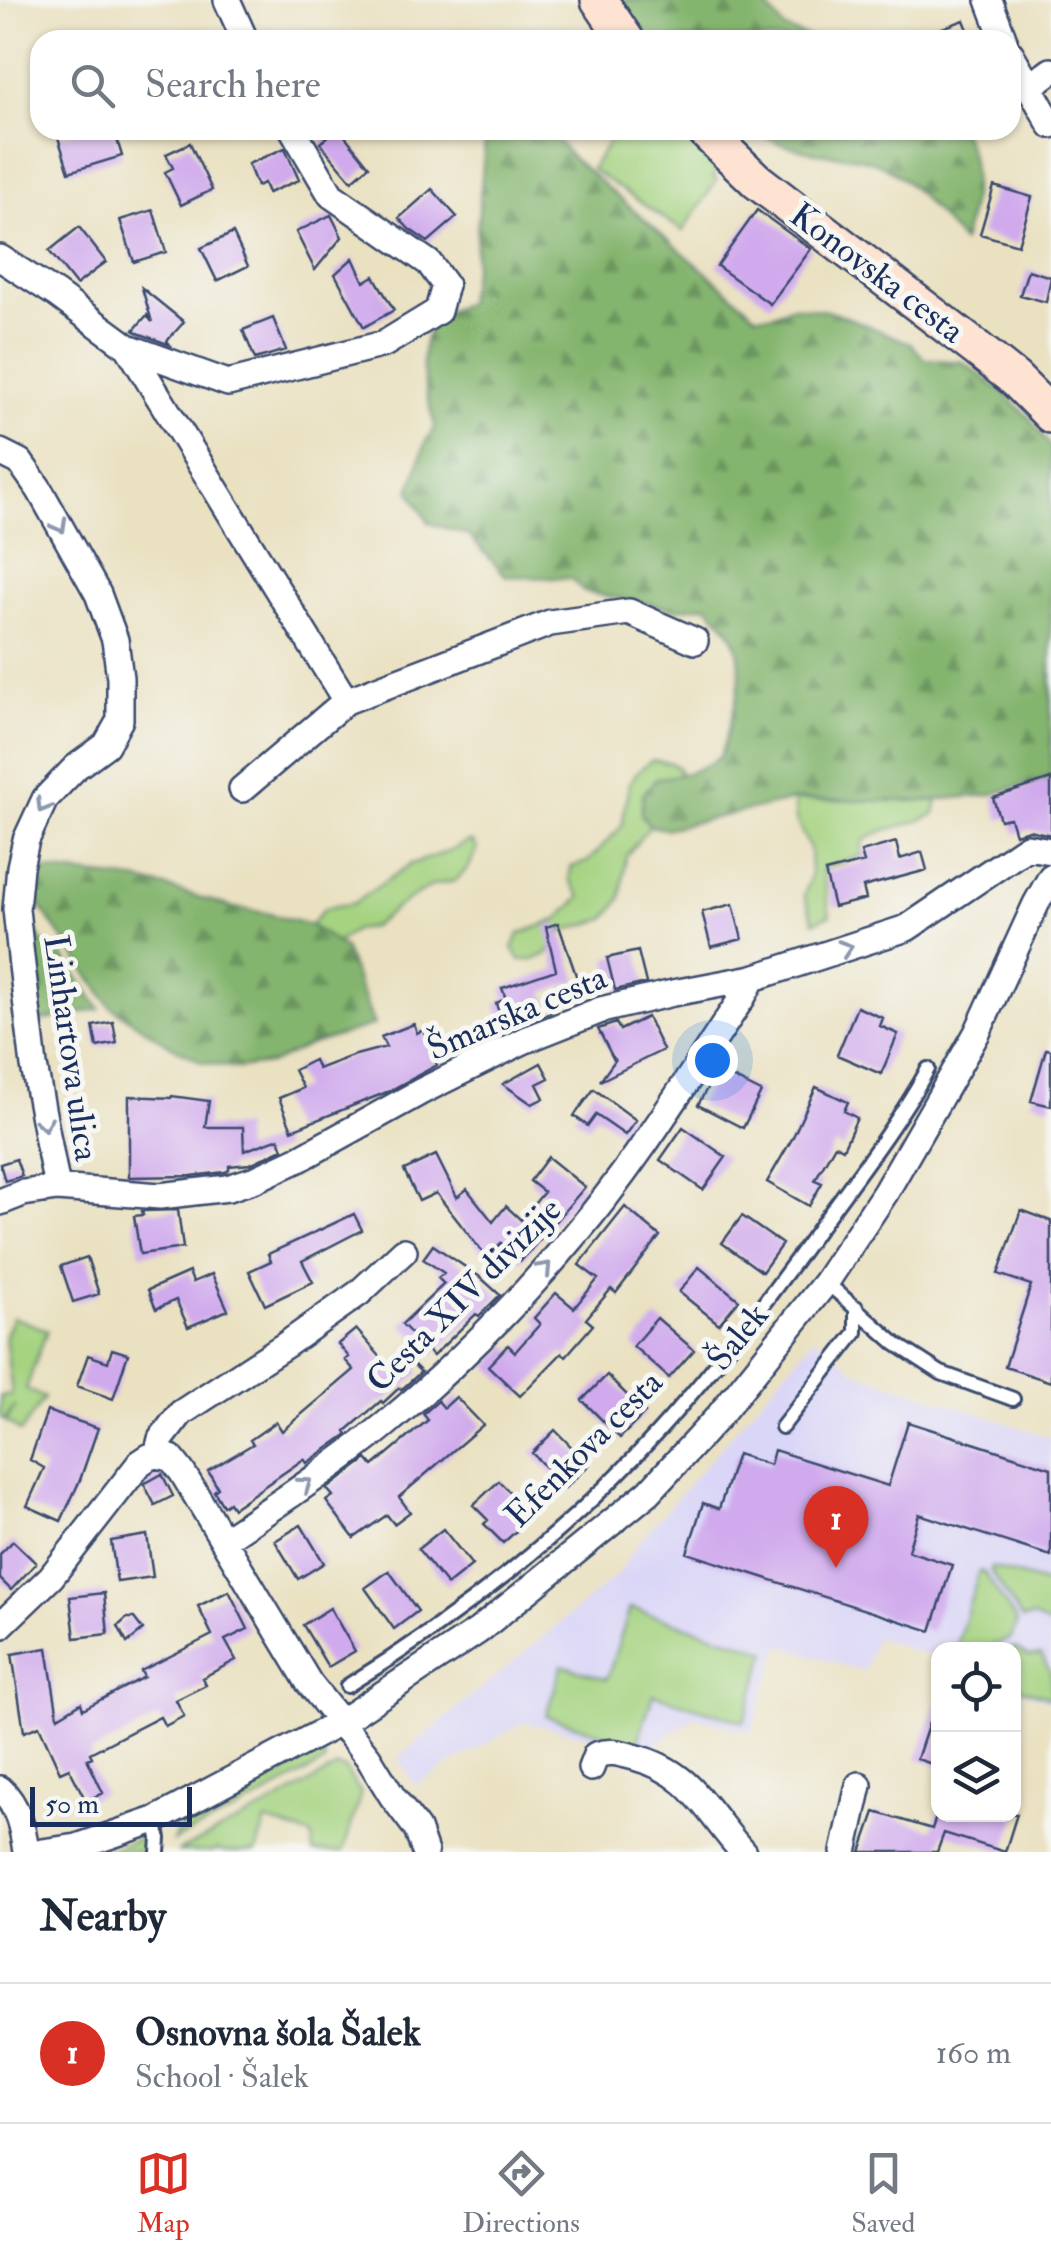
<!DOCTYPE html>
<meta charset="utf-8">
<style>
:root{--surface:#fff;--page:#f6f6f7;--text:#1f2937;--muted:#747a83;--line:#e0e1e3;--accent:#d93025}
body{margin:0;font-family:"IM FELL Double Pica",serif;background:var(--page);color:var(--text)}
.controls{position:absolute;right:30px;bottom:30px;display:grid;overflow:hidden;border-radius:20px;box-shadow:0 2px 8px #0004}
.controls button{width:90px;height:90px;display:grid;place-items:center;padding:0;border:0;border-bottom:2px solid var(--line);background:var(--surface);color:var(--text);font:50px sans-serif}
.scale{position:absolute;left:30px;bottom:25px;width:162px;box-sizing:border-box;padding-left:10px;border:5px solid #1b2f5e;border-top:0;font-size:28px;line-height:35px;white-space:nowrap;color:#1b2f5e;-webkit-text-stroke:8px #f6f6f2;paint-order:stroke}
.you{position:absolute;left:712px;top:1060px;width:35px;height:35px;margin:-25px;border:8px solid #fff;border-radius:50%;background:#1a73e8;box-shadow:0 0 0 15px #1a73e833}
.badge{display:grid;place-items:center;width:65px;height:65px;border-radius:50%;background:var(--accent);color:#fff;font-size:32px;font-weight:700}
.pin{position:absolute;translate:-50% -82px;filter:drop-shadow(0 2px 5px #0008)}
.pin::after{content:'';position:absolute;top:52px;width:35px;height:30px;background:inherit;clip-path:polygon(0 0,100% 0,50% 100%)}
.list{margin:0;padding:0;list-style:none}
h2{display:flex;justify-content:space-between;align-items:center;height:130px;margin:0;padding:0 40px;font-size:42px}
h2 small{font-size:32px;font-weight:400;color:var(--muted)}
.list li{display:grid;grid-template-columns:65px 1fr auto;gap:30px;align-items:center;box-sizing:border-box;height:140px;padding:0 40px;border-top:2px solid var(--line)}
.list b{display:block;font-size:38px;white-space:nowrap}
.list p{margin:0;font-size:32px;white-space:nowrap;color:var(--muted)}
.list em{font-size:32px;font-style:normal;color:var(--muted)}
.icon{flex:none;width:55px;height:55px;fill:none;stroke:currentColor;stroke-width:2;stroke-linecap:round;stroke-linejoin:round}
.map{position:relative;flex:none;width:1051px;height:1852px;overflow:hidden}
.search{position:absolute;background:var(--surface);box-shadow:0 2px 8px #0004;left:30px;right:30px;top:30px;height:110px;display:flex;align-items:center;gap:25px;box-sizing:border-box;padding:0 35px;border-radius:30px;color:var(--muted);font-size:38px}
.sheet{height:270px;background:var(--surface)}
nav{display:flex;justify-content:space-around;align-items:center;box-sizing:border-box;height:140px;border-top:2px solid var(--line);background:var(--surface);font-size:28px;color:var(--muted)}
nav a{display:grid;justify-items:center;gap:5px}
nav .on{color:var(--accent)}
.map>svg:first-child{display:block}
</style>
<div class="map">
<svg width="1051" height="1852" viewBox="0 0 1051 1852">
<defs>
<pattern id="forest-firs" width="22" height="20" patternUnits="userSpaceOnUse" patternTransform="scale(2.5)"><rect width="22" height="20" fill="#84b56e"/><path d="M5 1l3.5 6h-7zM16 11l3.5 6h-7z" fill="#6b945e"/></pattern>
</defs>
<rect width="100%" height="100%" fill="#f6f6f2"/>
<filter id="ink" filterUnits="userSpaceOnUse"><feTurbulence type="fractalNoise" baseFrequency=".01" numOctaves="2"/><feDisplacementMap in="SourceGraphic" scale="20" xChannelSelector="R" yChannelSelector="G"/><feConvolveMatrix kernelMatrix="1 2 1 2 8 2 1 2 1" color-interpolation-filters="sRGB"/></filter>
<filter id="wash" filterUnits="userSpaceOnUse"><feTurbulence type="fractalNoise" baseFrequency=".0048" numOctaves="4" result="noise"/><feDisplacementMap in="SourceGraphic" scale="40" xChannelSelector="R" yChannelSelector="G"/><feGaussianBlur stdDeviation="2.25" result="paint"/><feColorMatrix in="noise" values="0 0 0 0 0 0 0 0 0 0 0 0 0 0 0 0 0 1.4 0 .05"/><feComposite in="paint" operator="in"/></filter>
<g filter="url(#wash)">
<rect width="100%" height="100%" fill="#eae1c1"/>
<path fill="#dad6f7" d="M815 1337 856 1372 1051 1438V1702L1014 1688V1650H938V1660L876 1637 864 1672 780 1645 751 1733 696 1717 648 1750 524 1722 415 1785 398 1758 617 1575 638 1543Z"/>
<path fill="#a5d380" stroke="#60816f" stroke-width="2.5" d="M617 130H687L726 157 713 177 717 180 683 231 591 169Z
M652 760 671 763 678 768 681 776 657 778 641 814 650 826 626 856 621 898 606 919 563 931 547 954 533 960H520L513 948 519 934 557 920 581 897 569 879 571 867 587 862 622 826 629 783 638 771Z
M794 800 922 801 938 800 935 814C911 827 885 825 863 842L861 856 822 869 830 915 814 922 804 895 811 875 810 849 796 820Z
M467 842H473L477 849 469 867 455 881 433 885 397 907 372 927 354 930 337 943 310 925 325 908 354 903 411 864 450 851Z
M13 1317 47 1330 26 1389 44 1398 21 1432 6 1421 15 1406 4 1420 0 1417V1396L12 1395 5 1335Z
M991 1567 1051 1585V1624L1048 1625 1033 1617 1022 1619 990 1570Z
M979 1571 984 1572 1017 1622 1011 1638 986 1649H956Z
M630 1608 767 1651 744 1722 653 1694 637 1745 546 1716 562 1665 607 1679Z
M1015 1648 1029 1657 1041 1655 1051 1673V1698L1014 1686 1012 1649Z
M321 1755 324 1757 325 1762 250 1804 173 1841 177 1832 184 1824 250 1792 315 1756Z
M337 1767 345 1769 361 1793 343 1852H313L312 1836 266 1821 256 1852H224L216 1850 214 1852H177L268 1807Z
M143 1837H148L151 1841 150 1851 103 1852Z"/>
<path fill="url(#forest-firs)" stroke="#507266" stroke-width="2.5" d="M614 0H762L785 29 815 40H639Z
M486 130H549L570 156 756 315H772L792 306 834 312 910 343 925 359 963 362 1005 394 1030 418 1051 448V777L989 795 922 801 794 800 665 829 650 826 641 814 643 794 657 778C682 776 700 770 720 757 730 721 751 673 733 637 728 626 715 615 707 605L676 609 584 592 571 579 506 576 468 535 429 523 410 491 426 440 435 427C426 392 408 339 445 313 451 309 459 306 466 303L474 266Z
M752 130H960C982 161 972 208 962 242 942 221 910 179 885 167 864 156 839 156 817 153 795 149 771 141 752 130Z
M26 868 135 880 165 887 235 908 266 913 310 925 344 948 374 1025 309 1045 270 1064 237 1068 202 1062 168 1044 111 1007 32 895 25 880Z
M32 922 47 950 59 949 100 1009 36 1022 24 929Z"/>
<g id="blocks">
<path fill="#d0aaed" d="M964 20 972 40H916L915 38Z
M80 130H114L122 156 69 172 58 137Z
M336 130H340L369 166 352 181 320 143Z
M190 143 212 190 181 205 165 172 173 168 166 154Z
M285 148 299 180 268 193 264 183 257 186 248 164Z
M994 186 1032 197 1018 245 980 234Z
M432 189 457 217 428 242 409 229 399 218Z
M153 210 166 252 134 262 120 220Z
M757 210 811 249 770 304 717 266Z
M331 215 342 237 315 270 296 232Z
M79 227 106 262 76 285 49 251Z
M233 233 248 266 217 281 201 248Z
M353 258 364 282 374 276 394 310 364 327 335 274Z
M1028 270 1051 277 1046 302 1020 295Z
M142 288 184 322 167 341 170 345 138 333 134 330 147 315 152 322Z
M273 318 286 350 255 359 243 330Z
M1051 779V835L1029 830 1015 834 1010 818 1000 820 993 798Z
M896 842 900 859 922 852 927 870 863 887 866 899 834 907 825 872 864 862 861 852Z
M733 904 742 939 711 947 702 912Z
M558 923 578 981 544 992 551 1012 505 1032 496 1003 506 999 502 988 556 970 546 927Z
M638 951 646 983 615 990 607 958Z
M857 1007 883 1018 880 1026 898 1034 881 1074 837 1055Z
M647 1017 663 1050 600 1081 616 1059 614 1060 598 1029 616 1023 620 1030Z
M113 1022 117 1043 97 1047 93 1026Z
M414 1024 417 1033 423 1030 437 1065 387 1092 292 1130 279 1098 303 1088 294 1070 314 1060 318 1069 352 1056 386 1047 381 1037Z
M1046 1049 1051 1050V1106L1031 1101Z
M541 1063 549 1078 537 1084 544 1098 532 1104 503 1084Z
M717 1070 761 1092 743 1128 698 1105Z
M816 1087 848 1102 844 1111 857 1118 843 1149 835 1145 815 1180 822 1183 809 1206 767 1182 792 1139Z
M594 1089 636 1120 625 1135 596 1115 588 1126 574 1116Z
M129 1096 171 1098 172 1096 209 1101 205 1127H243L244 1151 279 1138 283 1149 250 1164 229 1166V1170L225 1172 191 1176 129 1177Z
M683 1127 726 1157 703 1190 660 1160Z
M436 1155 457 1197 467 1189 493 1222 506 1206 521 1220 544 1192 530 1181 548 1157 585 1187 521 1261 501 1243 487 1258 436 1193 419 1201 404 1170Z
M16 1159 22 1176 5 1181 0 1164Z
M625 1207 660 1236 616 1293 611 1289 586 1319 593 1325 566 1356 562 1353 520 1396 488 1366 508 1345 515 1352 540 1324 534 1318 556 1293 574 1308 598 1279 579 1265Z
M178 1210 183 1248 140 1254 134 1216 143 1215 142 1211Z
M1021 1210 1051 1221V1382L1005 1367 1031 1285 998 1274Z
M354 1214 362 1230 302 1261 313 1282 265 1305 249 1271 271 1261 268 1254Z
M742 1216 782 1244 762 1272 722 1243Z
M433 1245 480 1277 500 1295 479 1316 476 1314 433 1356 402 1324 444 1284 438 1278 444 1273 423 1259Z
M87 1257 99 1294 73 1302 61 1266Z
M699 1267 739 1300 719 1324 679 1292Z
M189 1272 193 1282 212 1274 228 1310 188 1327 176 1300 156 1309 148 1290Z
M657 1318 694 1350 669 1378 633 1346Z
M356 1329 398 1377 412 1363 421 1372 401 1390 399 1388 383 1403 381 1401 346 1431 348 1434 307 1463 304 1459 233 1508 229 1502 223 1506 214 1491 218 1488 208 1471 253 1444 250 1440 276 1422 282 1431 354 1370 345 1360 349 1357 338 1344Z
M112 1349 128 1354 113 1399 77 1386 88 1355 108 1362Z
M607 1375 645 1413 620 1438 582 1400Z
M456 1397 483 1425 399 1497 410 1512 394 1524 387 1515 354 1538 326 1501 333 1496 327 1489 367 1459 373 1466 428 1420 423 1414 438 1401 444 1408Z
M47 1411 98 1428 80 1480 61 1521 27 1506 44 1468 30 1460Z
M908 1422 1051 1468V1556L919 1514 908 1551 952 1565 931 1631 687 1553 703 1503 719 1509 737 1454 770 1465 774 1450 888 1486Z
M555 1430 589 1465 565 1488 532 1453Z
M162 1474 173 1496 155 1505 144 1484Z
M499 1481 533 1516 503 1543 484 1524 488 1520 473 1505Z
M301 1525 324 1563 298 1579 275 1541Z
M443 1529 472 1565 447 1585 418 1549Z
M147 1535 153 1577 117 1582 111 1541Z
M13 1541 36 1563 11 1590 0 1579V1554Z
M389 1571 418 1611 394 1629 365 1588Z
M229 1591 248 1629 225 1640 236 1660 202 1678 206 1685 176 1700 184 1716 165 1726 160 1717 90 1753 92 1757 87 1759 103 1793 86 1801 69 1768 60 1772 39 1726 24 1732 12 1654 47 1648 58 1717 81 1703 83 1709 144 1677 141 1671 212 1635 198 1606Z
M104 1593 108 1634 75 1638 70 1597Z
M330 1608 355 1651 328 1667 303 1625Z
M127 1618H134L143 1630 127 1643 118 1626Z
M935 1705 938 1706V1766L917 1759Z
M875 1812 932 1829 937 1814H1017L1005 1852 944 1833 937 1852H861Z"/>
</g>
</g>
<g filter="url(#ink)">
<use href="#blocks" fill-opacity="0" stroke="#3a4a6d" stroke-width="2.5"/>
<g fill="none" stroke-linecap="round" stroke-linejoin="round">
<defs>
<path id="lane" d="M826 1282 896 1344 941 1373 1013 1399
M782 1427 856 1332V1307
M347 1686C458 1618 570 1530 657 1433 715 1369 767 1301 817 1231 855 1178 896 1126 928 1069
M155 1820 159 1838 158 1852"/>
<path id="street" d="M227 0 245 40
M989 0 1004 40
M1011 54 1051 125
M1029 87 1051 71
M0 258 56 294 128 347 228 383 384 344 438 311 445 285 429 263 331 195 293 130
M128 347 346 701
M0 452 20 462 39 489 98 594 115 640 120 678V720L106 745 76 767 45 799 26 840 20 867 16 909 21 957 34 1066 57 1188
M242 789 346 701 550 623 629 612 695 641
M0 1202 23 1193 57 1188 160 1196 228 1188 256 1179 299 1159 422 1091 525 1040 601 1010 673 993 753 978 907 928 1027 847 1051 851
M157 1455 171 1458 182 1472 309 1683 368 1757 392 1796 417 1829 425 1852
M157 1455 161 1439 181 1413 287 1344 359 1293 404 1251
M224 1540C279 1503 335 1466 386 1424 454 1368 518 1303 575 1235 638 1161 688 1078 742 998L753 978
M0 1626 51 1577 140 1463 149 1457 157 1455
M591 1768 596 1755C610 1750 619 1753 634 1757 693 1772 706 1812 743 1852
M0 1789C18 1805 23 1829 26 1852
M42 1852 77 1847 155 1820 341 1722 478 1631 649 1492 718 1417 826 1282 885 1193 977 1033 1036 904 1051 877
M844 1852 859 1785"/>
<path id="secondary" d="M599 0 626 40
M704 130 757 181 976 348 1015 379 1051 415"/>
</defs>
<use href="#lane" stroke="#3a4a6d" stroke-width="18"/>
<use href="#street" stroke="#3a4a6d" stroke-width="30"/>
<use href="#secondary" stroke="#3a4a6d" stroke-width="40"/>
<use href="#lane" stroke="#fff" stroke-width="12"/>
<use href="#street" stroke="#fff" stroke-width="25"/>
<use href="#secondary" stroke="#fee3d2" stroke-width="35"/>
</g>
<defs><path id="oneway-chevron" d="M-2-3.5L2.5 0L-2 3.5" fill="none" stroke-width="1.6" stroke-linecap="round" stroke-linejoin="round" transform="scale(2.5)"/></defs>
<g stroke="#8d97ae">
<use href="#oneway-chevron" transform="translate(60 526) rotate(61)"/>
<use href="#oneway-chevron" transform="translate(43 806) rotate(121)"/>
<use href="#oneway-chevron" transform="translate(846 948) rotate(-18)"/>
<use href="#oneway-chevron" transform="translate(44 1124) rotate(80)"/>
<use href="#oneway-chevron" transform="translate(545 1268) rotate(-47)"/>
<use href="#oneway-chevron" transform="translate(305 1484) rotate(-36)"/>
</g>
</g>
<g text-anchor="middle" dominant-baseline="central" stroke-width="10" stroke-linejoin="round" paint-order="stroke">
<g font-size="35" fill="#1b2f5e" stroke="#f6f6f2">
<text transform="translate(877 273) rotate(37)">Konovska cesta</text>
<text transform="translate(517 1013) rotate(-23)">Šmarska cesta</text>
<text transform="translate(71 1048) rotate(82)">Linhartova ulica</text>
<text transform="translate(464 1295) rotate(-45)">Cesta XIV divizije</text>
<text transform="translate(738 1337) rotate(-51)">Šalek</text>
<text transform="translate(584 1449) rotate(-45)">Efenkova cesta</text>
</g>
</g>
</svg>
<div class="controls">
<button><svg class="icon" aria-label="locate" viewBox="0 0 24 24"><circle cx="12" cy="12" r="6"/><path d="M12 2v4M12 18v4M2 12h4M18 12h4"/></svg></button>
<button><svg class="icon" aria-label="layers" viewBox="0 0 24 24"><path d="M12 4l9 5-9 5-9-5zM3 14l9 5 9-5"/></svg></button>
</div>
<div class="scale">50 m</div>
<div class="you"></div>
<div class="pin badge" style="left:836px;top:1568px">1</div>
<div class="search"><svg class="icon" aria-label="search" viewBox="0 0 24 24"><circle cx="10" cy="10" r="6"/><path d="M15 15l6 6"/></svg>Search here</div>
</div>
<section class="sheet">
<h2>Nearby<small></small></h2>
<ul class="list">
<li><span class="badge">1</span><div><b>Osnovna šola Šalek</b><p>School · Šalek</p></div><em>160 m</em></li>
</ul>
</section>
<nav>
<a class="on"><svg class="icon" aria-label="map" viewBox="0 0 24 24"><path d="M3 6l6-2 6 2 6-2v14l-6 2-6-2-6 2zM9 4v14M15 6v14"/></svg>Map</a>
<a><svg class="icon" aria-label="directions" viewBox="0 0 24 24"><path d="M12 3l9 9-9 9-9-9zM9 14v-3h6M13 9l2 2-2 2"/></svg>Directions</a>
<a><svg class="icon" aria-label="saved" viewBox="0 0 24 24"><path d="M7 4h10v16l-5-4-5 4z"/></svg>Saved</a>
</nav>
